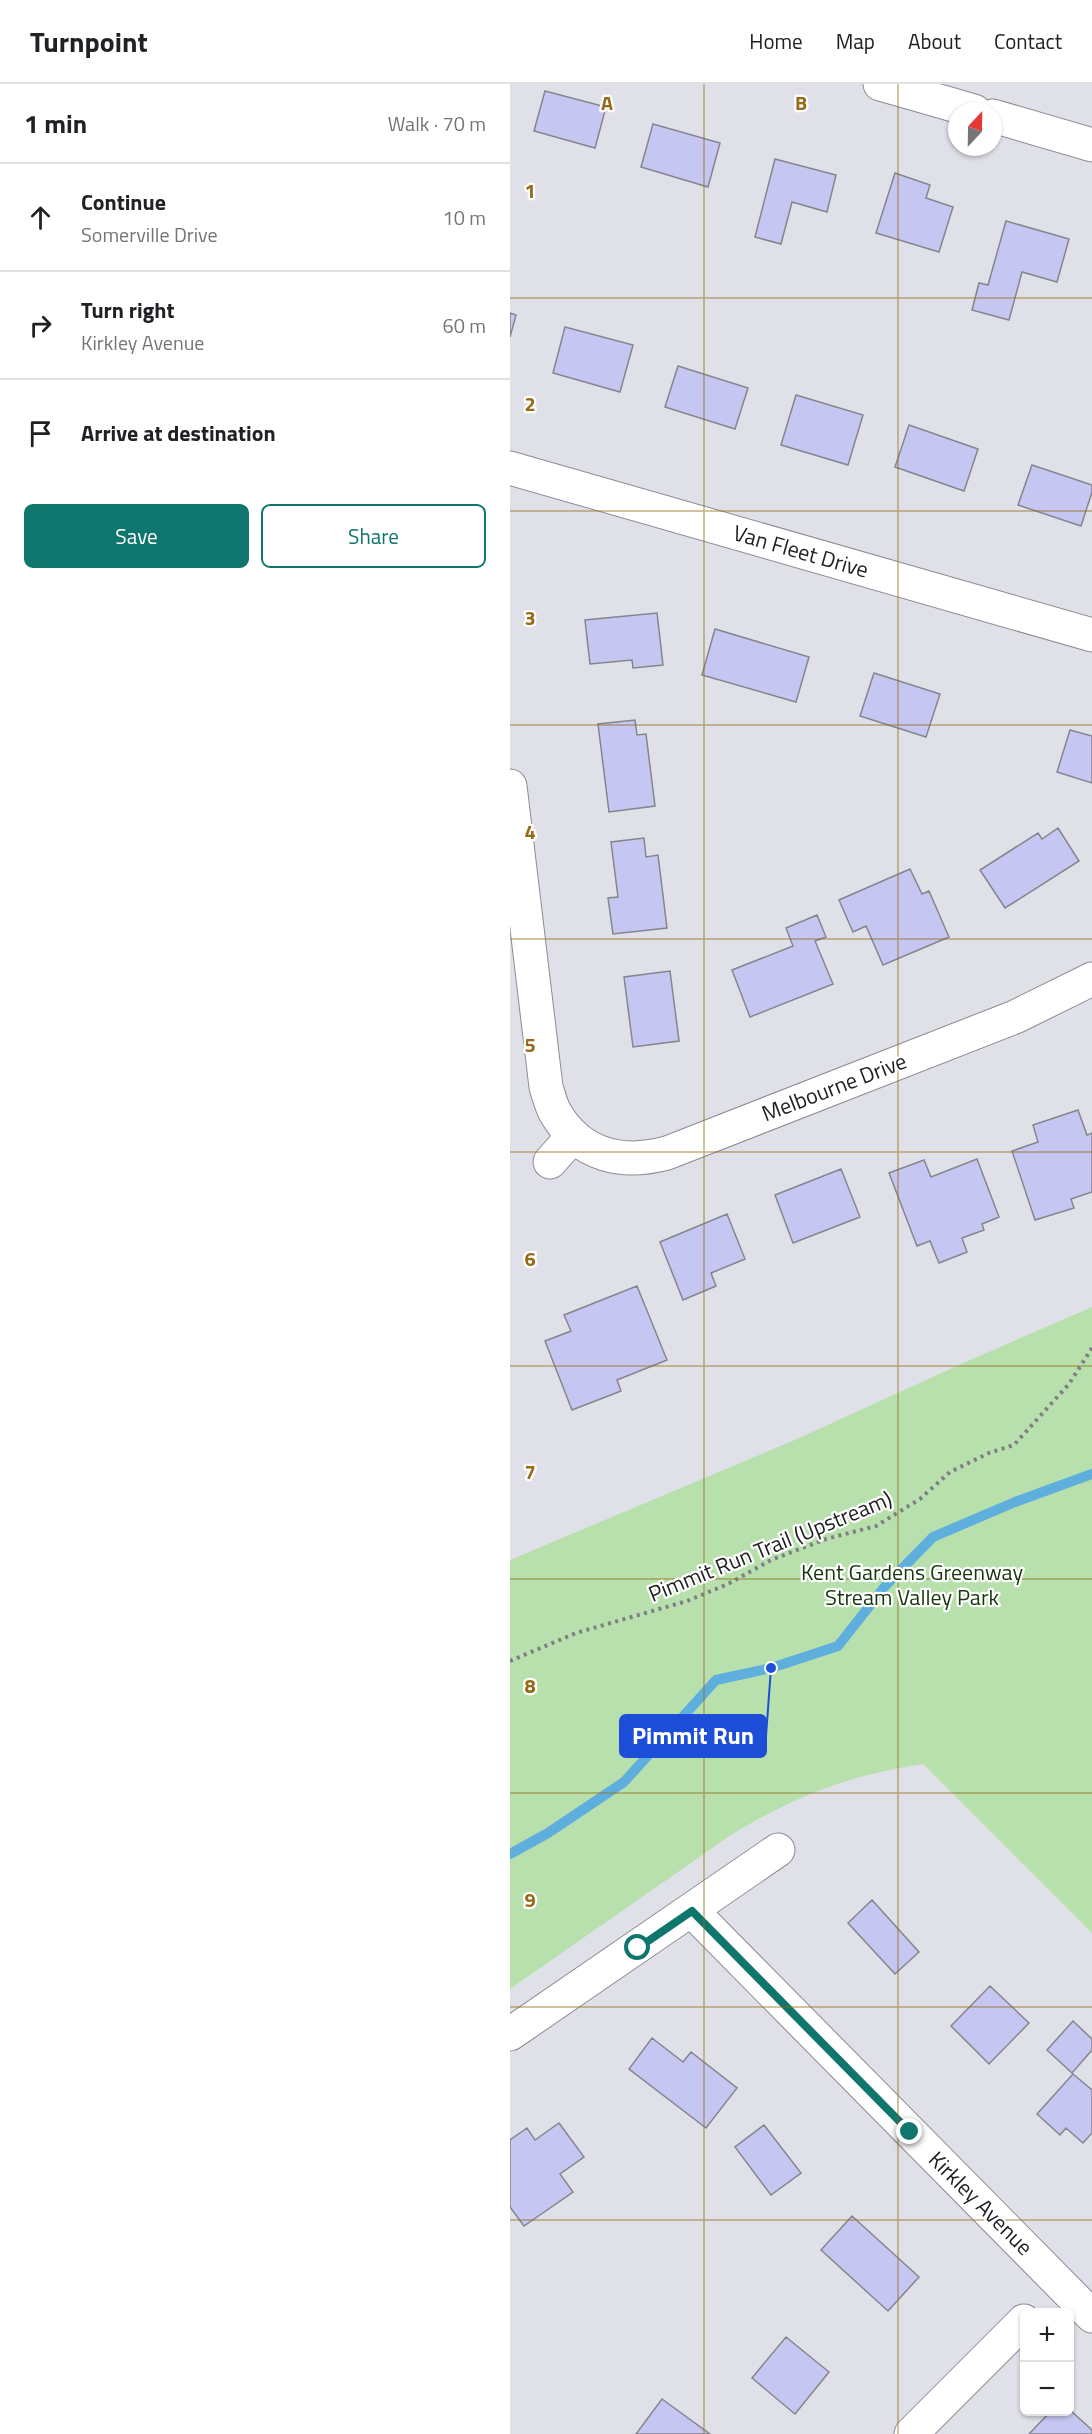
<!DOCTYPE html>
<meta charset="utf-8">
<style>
:root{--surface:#fff;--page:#f2f2f2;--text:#202124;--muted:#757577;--line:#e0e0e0;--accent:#0f766e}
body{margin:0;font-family:"Titillium Web",sans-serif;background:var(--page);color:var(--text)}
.controls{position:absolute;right:18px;bottom:18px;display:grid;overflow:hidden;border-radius:9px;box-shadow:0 2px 4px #0004}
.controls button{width:54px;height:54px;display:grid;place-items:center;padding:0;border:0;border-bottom:2px solid var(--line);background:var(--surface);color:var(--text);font:30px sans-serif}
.compass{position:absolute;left:438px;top:18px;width:54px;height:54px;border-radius:50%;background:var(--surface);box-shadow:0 2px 4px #0004;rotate:22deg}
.stop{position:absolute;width:18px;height:18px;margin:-14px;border:4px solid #0f766e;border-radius:50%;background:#fff}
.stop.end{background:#0f766e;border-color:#fff;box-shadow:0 2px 6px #0008}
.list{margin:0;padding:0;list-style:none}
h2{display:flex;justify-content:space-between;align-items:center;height:78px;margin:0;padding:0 24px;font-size:26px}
h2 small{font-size:20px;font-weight:400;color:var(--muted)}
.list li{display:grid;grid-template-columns:39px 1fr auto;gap:18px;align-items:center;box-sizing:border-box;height:108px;padding:0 24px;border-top:2px solid var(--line)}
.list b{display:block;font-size:22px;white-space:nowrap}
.list p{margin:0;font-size:20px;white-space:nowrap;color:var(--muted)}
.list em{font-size:20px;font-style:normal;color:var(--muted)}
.actions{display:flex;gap:12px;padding:18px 24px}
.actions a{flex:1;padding:14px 0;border:2px solid var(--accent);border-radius:9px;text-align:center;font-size:21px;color:var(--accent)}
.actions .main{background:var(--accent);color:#fff}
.icon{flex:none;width:33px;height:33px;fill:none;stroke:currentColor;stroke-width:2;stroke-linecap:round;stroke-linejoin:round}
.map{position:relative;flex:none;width:582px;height:2350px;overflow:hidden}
header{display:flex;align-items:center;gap:36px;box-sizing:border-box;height:84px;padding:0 30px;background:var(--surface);border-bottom:2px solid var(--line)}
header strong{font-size:28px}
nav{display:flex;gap:33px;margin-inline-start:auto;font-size:21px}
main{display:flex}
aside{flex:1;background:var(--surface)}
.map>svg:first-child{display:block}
</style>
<header>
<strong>Turnpoint</strong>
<nav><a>Home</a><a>Map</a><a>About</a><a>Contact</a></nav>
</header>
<main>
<aside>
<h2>1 min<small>Walk · 70 m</small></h2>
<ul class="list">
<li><svg class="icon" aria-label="ahead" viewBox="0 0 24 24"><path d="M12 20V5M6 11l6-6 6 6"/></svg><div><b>Continue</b><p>Somerville Drive</p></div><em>10 m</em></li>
<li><svg class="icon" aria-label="right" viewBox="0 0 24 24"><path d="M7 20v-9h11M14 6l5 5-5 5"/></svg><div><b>Turn right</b><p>Kirkley Avenue</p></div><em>60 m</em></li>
<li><svg class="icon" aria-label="arrive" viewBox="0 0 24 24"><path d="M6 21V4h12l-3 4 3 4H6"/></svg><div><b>Arrive at destination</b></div></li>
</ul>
<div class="actions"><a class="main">Save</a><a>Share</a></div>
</aside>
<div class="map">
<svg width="582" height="2350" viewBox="0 0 582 2350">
<rect width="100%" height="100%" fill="#e0e0e9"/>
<path fill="#b7e0ad" d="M582 1223V1849L413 1680C339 1691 285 1712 221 1751L0 1905V1476L287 1355 451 1280Z"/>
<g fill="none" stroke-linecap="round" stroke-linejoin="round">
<path stroke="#5fafde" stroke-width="10" d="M0 1770 38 1749 114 1698 206 1596 261 1584 328 1562 376 1501 423 1453 505 1418 582 1390"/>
</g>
<path fill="#c6c6f3" stroke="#85858d" stroke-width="1.5" d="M35 7 96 23 85 64 24 47Z
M143 40 210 59 198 103 131 83Z
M265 75 326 91 317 128 282 118 271 160 245 153Z
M385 89 420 101 416 114 443 123 429 168 366 149Z
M496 137 559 155 547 198 512 188 499 236 462 226 469 199 478 201Z
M0 229 6 231 0 253Z
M55 243 123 261 110 308 43 289Z
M168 282 238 304 225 345 155 323Z
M286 311 353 331 338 381 271 361Z
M399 341 468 365 454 407 385 383Z
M522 381 582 401V408L571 442 508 421Z
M147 529 153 581 123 584 122 576 80 580 75 536Z
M205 545 299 573 286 618 192 591Z
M364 589 430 610 416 653 350 632Z
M125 636 127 651 136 650 145 722 99 728 88 640Z
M560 646 582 652V699L547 688Z
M548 744 569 777 495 824 470 786 528 749 532 755Z
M134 754 136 773 148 771 157 844 103 850 98 814 108 813 101 758Z
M400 785 412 810 419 807 439 853 373 881 356 842 343 848 329 816Z
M307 831 316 853 305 857 323 900 240 933 222 886 283 862 276 844Z
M160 887 169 957 123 963 114 893Z
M568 1026 577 1051 582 1049V1108L561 1115 564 1124 525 1136 502 1067 528 1058 523 1041Z
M467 1075 489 1133 472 1140 474 1146 452 1154 457 1168 429 1179 420 1157 407 1162 379 1089 414 1076 421 1093Z
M331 1085 350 1133 283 1159 265 1111Z
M217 1130 235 1175 201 1189 206 1202 173 1216 150 1158Z
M127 1202 157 1276 107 1296 111 1307 62 1326 35 1257 61 1247 54 1231Z
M362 1816 409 1868 385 1890 338 1839Z
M480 1902 519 1939 479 1980 441 1942Z
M563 1937 582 1955V1966L562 1989 537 1966Z
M142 1954 173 1978 181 1968 227 2004 196 2044 119 1985Z
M563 1990 582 2006V2049L573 2059 556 2044 550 2051 527 2030Z
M49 2039 74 2073 50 2090 63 2108 14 2142 0 2123V2056L17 2044 25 2056Z
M254 2041 291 2089 261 2111 225 2063Z
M342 2132 409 2193 378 2227 311 2166Z
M276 2253 319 2288 285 2330 242 2294Z
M152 2315 200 2350H126Z
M560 2326 582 2346V2350H519L540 2328Z"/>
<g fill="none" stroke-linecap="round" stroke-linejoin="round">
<defs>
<path id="minor" d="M370 0 464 27
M483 32 582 61
M0 384 582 551
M0 702 36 1003C39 1012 41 1022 46 1030 71 1072 112 1081 157 1069L505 933 582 895
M40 1078 63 1052
M182 1827 582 2232
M0 1950 268 1766
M401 2350 514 2237"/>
</defs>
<use href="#minor" stroke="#8b8b93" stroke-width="35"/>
<path stroke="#7e7e84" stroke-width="4" stroke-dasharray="3 4.5" stroke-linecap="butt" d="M0 1577 66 1549 177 1517 218 1500 261 1476 316 1455 366 1442 410 1415 440 1388 479 1369 504 1361 559 1300 582 1264"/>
<use href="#minor" stroke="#fff" stroke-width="33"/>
</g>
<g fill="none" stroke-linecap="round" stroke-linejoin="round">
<path stroke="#0f766e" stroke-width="8" d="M128 1864 182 1827 400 2048"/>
</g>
<path fill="none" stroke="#966b17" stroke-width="1.5" stroke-opacity="0.55" d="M194 0V2350M388 0V2350M0 214H582M0 427H582M0 641H582M0 855H582M0 1068H582M0 1282H582M0 1495H582M0 1709H582M0 1923H582M0 2136H582"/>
<g text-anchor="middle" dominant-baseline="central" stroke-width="4.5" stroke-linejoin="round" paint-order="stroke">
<g font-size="22" fill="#1f1f22" stroke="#fff">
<text transform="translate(291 467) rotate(16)">Van Fleet Drive</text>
<text transform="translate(324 1003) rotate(-21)">Melbourne Drive</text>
<text transform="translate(260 1462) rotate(-22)">Pimmit Run Trail (Upstream)</text>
<text transform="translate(471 2119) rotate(45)">Kirkley Avenue</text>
</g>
<g font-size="22" fill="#16380c" stroke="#fff">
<text x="402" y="1488">Kent Gardens Greenway<tspan x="402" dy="25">Stream Valley Park</tspan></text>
</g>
</g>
<g font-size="20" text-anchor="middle" font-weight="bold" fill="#966b17" stroke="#fff" stroke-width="4.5" stroke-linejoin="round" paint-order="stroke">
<text x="97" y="26">A</text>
<text x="291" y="26">B</text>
<text x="20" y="114">1</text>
<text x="20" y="327">2</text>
<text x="20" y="541">3</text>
<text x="20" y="755">4</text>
<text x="20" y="968">5</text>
<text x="20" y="1182">6</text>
<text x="20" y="1395">7</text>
<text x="20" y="1609">8</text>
<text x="20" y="1823">9</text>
</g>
<path fill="none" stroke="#1d4ed8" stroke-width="2" d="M261 1584L256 1652"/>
<circle fill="#1d4ed8" stroke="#fff" stroke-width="2" cx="261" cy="1584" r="6"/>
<rect fill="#1d4ed8" stroke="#1d4ed8" stroke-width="2" x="110" y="1631" width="146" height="42" rx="6"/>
<g font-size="24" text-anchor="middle" font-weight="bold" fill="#fff">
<text x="183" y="1660">Pimmit Run</text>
</g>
</svg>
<div class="controls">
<button>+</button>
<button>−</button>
</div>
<svg class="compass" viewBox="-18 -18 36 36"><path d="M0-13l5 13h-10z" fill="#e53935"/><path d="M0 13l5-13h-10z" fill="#757577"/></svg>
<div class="stop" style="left:128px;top:1864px"></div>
<div class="stop end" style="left:400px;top:2048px"></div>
</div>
</main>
